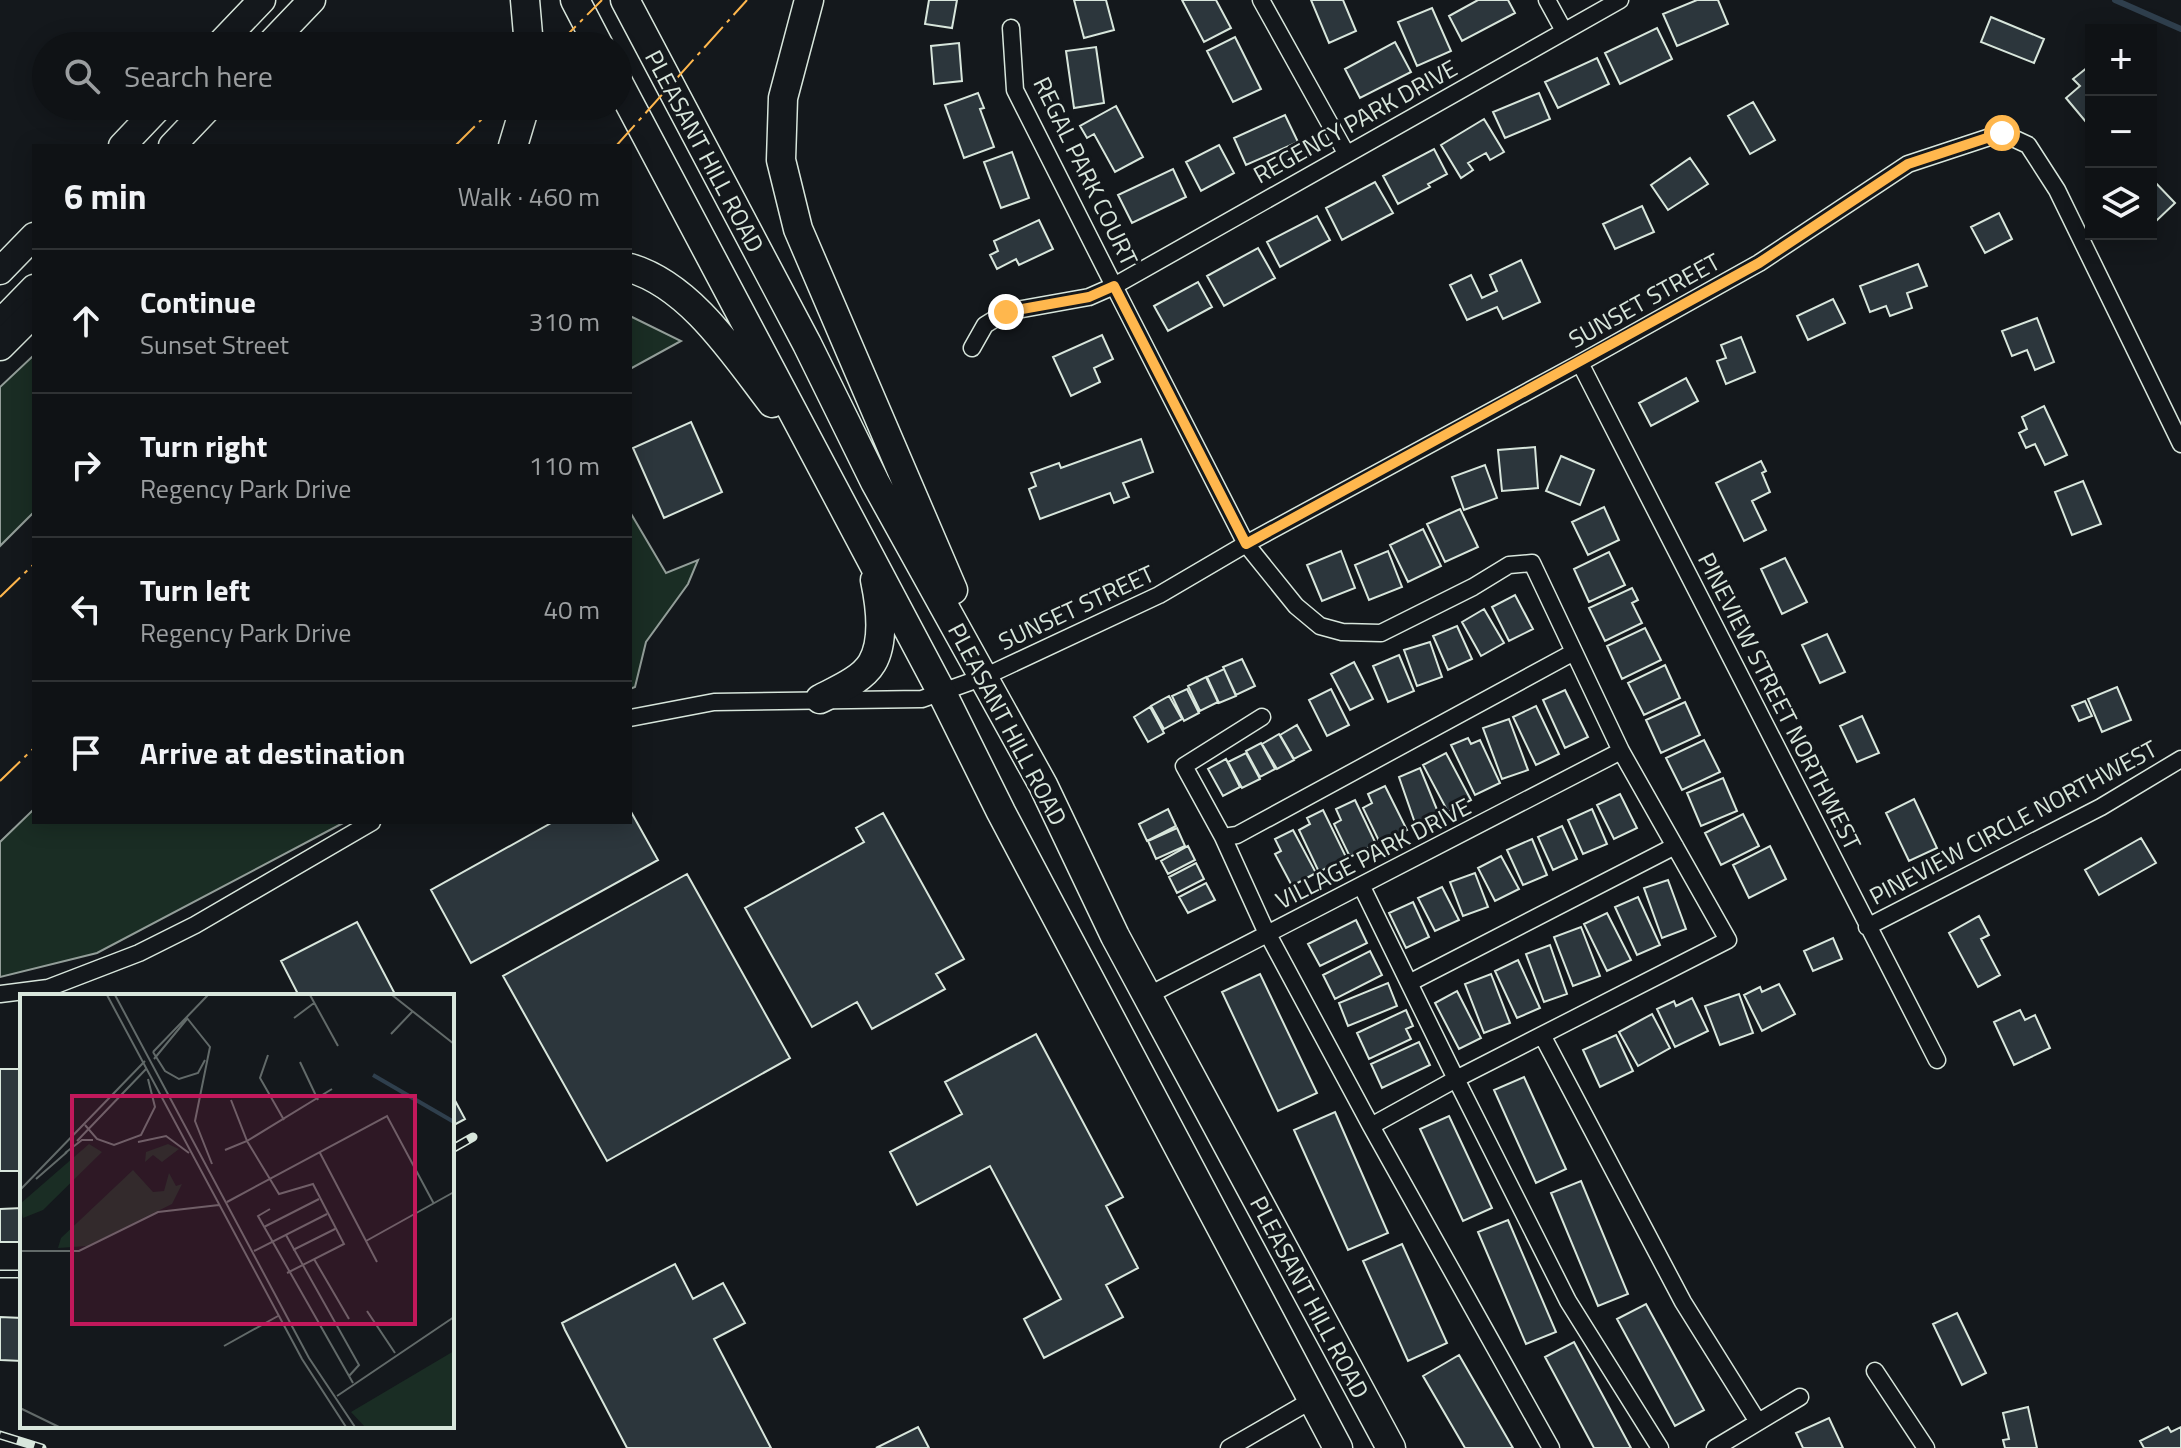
<!DOCTYPE html>
<meta charset="utf-8">
<style>
:root{--surface:#0f1215;--page:#1d2022;--text:#f1f3f6;--muted:#9b9ea0;--line:#2f3234}
body{margin:0;font-family:"Titillium Web",sans-serif;background:var(--page);color:var(--text)}
.controls{position:absolute;right:24px;top:24px;display:grid;overflow:hidden;border-radius:0px;box-shadow:0 4px 20px #0003}
.controls button{width:72px;height:72px;display:grid;place-items:center;padding:0;border:0;border-bottom:2px solid var(--line);background:var(--surface);color:var(--text);font:40px sans-serif}
.stop{position:absolute;width:24px;height:24px;margin:-18px;border:6px solid #ffb74d;border-radius:50%;background:#fff}
.stop.end{background:#ffb74d;border-color:#fff;box-shadow:0 2px 8px #0008}
.list{margin:0;padding:0;list-style:none}
h2{display:flex;justify-content:space-between;align-items:center;height:104px;margin:0;padding:0 32px;font-size:34px}
h2 small{font-size:26px;font-weight:400;color:var(--muted)}
.list li{display:grid;grid-template-columns:52px 1fr auto;gap:24px;align-items:center;box-sizing:border-box;height:144px;padding:0 32px;border-top:2px solid var(--line)}
.list b{display:block;font-size:30px;white-space:nowrap}
.list p{margin:0;font-size:26px;white-space:nowrap;color:var(--muted)}
.list em{font-size:26px;font-style:normal;color:var(--muted)}
.icon{flex:none;width:44px;height:44px;fill:none;stroke:currentColor;stroke-width:2;stroke-linecap:round;stroke-linejoin:round}
.map{position:relative;flex:none;width:2181px;height:1448px;overflow:hidden}
.search{position:absolute;background:var(--surface);box-shadow:0 4px 20px #0003;left:32px;top:32px;width:600px;height:88px;display:flex;align-items:center;gap:20px;box-sizing:border-box;padding:0 28px;border-radius:44px;color:var(--muted);font-size:30px}
.panel{position:absolute;background:var(--surface);box-shadow:0 4px 20px #0003;left:32px;top:144px;width:600px;height:680px;border-radius:0px}
.map>svg:first-child{display:block}
</style>
<div class="map">
<svg width="2181" height="1448" viewBox="0 0 2181 1448">
<rect width="100%" height="100%" fill="#14181c"/>
<path fill="#1a2d24" stroke="#939e99" stroke-width="2" d="M630 316 681 341 630 369Z
M34 355V512L0 546V387Z
M630 512 666 573 698 560 688 584 646 642 635 687 630 689Z
M34 809V822H345L97 953 0 977V842Z"/>
<g fill="none" stroke-linecap="round" stroke-linejoin="round">
<path stroke="#2f3f4d" stroke-width="6" d="M2115 0 2181 29"/>
</g>
<path fill="#2c363c" stroke="#d8e6dc" stroke-width="2" d="M929 0H957L952 28 925 24Z
M1074 0H1106L1114 30 1084 38Z
M1182 0H1216L1231 28 1204 42Z
M1311 0H1343L1356 31 1329 43Z
M1478 0H1508L1515 13 1462 41 1449 16Z
M1697 0H1718L1728 24 1677 46 1663 14Z
M1432 8 1451 51 1417 66 1398 22Z
M1991 17 2044 39 2034 63 1981 42Z
M1657 28 1672 59 1620 84 1605 53Z
M1235 37 1261 89 1233 102 1207 51Z
M1395 42 1411 72 1360 98 1345 69Z
M959 43 962 81 934 84 931 46Z
M1096 47 1104 103 1074 108 1066 51Z
M1597 58 1609 84 1558 108 1545 82Z
M2088 67 2091 71V128L2066 98 2080 86 2073 79Z
M978 93 984 108 980 109 994 147 964 158 945 105Z
M1539 93 1550 119 1505 138 1493 112Z
M1753 102 1775 140 1750 154 1728 116Z
M1116 106 1143 157 1115 172 1094 134 1087 138 1080 126Z
M1285 115 1298 142 1246 165 1234 138Z
M1484 119 1504 152 1490 160 1486 153 1468 163 1473 170 1461 178 1441 145Z
M1219 145 1234 173 1201 191 1186 162Z
M1434 149 1447 174 1428 184 1430 187 1398 204 1383 176Z
M1012 152 1029 198 1001 208 984 162Z
M1690 158 1708 184 1668 210 1651 185Z
M1173 169 1186 197 1132 223 1118 195Z
M2151 178 2175 203 2155 222 2151 217Z
M1375 182 1393 213 1342 240 1326 208Z
M1642 206 1654 232 1615 249 1603 224Z
M1999 213 2012 239 1985 253 1971 227Z
M1317 216 1330 240 1280 267 1267 242Z
M1039 220 1053 249 1019 265 1016 259 997 269 990 255 998 251 994 241Z
M1258 248 1275 278 1224 306 1207 276Z
M1521 260 1540 302 1503 319 1497 307 1467 320 1450 285 1471 275 1482 298 1497 291 1490 275Z
M1918 264 1927 286 1907 293 1912 308 1890 316 1886 306 1870 312 1860 286Z
M1198 282 1212 307 1168 331 1154 306Z
M1833 299 1845 323 1808 340 1797 316Z
M2037 318 2054 362 2035 370 2027 350 2012 356 2002 331Z
M1102 335 1113 359 1094 368 1100 382 1071 396 1053 357Z
M1741 337 1755 372 1726 384 1717 361 1726 358 1721 345Z
M1686 378 1698 401 1651 426 1639 403Z
M2044 406 2067 455 2045 465 2035 444 2026 448 2019 433 2027 429 2022 417Z
M691 422 722 492 664 518 633 448Z
M1141 439 1153 472 1123 483 1129 497 1114 503 1110 493 1040 519 1029 489 1036 486 1031 473 1059 463 1061 468Z
M1535 447 1538 488 1502 491 1498 450Z
M1561 456 1594 470 1580 505 1546 491Z
M1761 461 1766 471 1762 473 1770 492 1752 501 1766 530 1744 541 1716 483Z
M1485 465 1497 498 1464 510 1452 477Z
M2083 481 2101 524 2072 535 2055 492Z
M1604 507 1619 540 1588 555 1572 522Z
M1460 509 1478 547 1445 562 1427 524Z
M1423 529 1441 566 1408 582 1390 545Z
M1341 551 1355 588 1322 601 1307 565Z
M1388 551 1402 587 1369 600 1355 565Z
M1609 552 1625 585 1589 602 1574 569Z
M1785 558 1807 602 1782 614 1761 569Z
M1632 588 1638 600 1632 603 1642 623 1605 641 1589 608Z
M1515 595 1533 629 1509 641 1492 607Z
M1484 609 1504 643 1481 656 1462 622Z
M1457 626 1472 659 1448 670 1433 636Z
M1645 628 1661 660 1622 679 1607 646Z
M1827 634 1845 672 1820 683 1802 645Z
M1430 642 1442 677 1417 686 1404 650Z
M1399 655 1414 691 1388 702 1373 666Z
M1242 659 1255 686 1236 695 1223 667Z
M1354 662 1373 699 1350 710 1331 674Z
M1665 665 1680 698 1644 715 1628 683Z
M1224 669 1236 696 1219 703 1207 677Z
M1206 677 1218 702 1200 711 1188 686Z
M2117 687 2131 720 2102 732 2088 699Z
M1187 689 1199 713 1184 721 1172 696Z
M1331 689 1349 725 1327 736 1309 700Z
M1565 690 1588 737 1565 748 1543 700Z
M1169 696 1182 719 1164 729 1151 706Z
M2085 701 2092 716 2079 721 2072 706Z
M1685 702 1700 735 1661 753 1646 720Z
M1536 706 1559 754 1536 765 1513 717Z
M1150 707 1164 733 1148 742 1134 717Z
M1862 716 1879 753 1857 762 1840 726Z
M1509 719 1528 770 1502 779 1483 728Z
M1297 725 1311 750 1294 759 1280 735Z
M1279 734 1294 760 1277 769 1262 744Z
M1468 738 1471 744 1480 740 1500 783 1475 795 1451 745Z
M1704 740 1720 772 1682 790 1666 758Z
M1261 743 1275 769 1260 777 1246 751Z
M1246 753 1260 779 1242 788 1228 762Z
M1446 753 1471 800 1448 812 1423 765Z
M1226 759 1240 787 1223 796 1208 769Z
M1420 768 1440 817 1416 826 1399 777Z
M1723 778 1737 811 1701 826 1687 793Z
M1385 786 1407 830 1380 843 1363 808 1372 803 1368 794Z
M1620 794 1637 828 1614 839 1597 805Z
M1914 799 1937 848 1909 861 1886 813Z
M1355 800 1376 844 1350 857 1334 824 1341 820 1336 809Z
M1168 809 1176 826 1147 841 1139 824Z
M1592 809 1607 844 1583 854 1568 820Z
M630 810 658 860 471 963 431 890 553 822H630Z
M1323 810 1346 857 1319 872 1299 830 1310 824 1307 818Z
M883 813 964 959 936 974 945 989 872 1029 857 1002 812 1027 745 908 864 842 856 828Z
M1743 814 1759 846 1721 865 1705 833Z
M1562 826 1577 859 1553 870 1538 837Z
M1177 828 1185 846 1156 859 1148 841Z
M1293 830 1316 873 1292 886 1275 854 1281 851 1275 839Z
M2141 838 2156 863 2099 895 2085 870Z
M1532 839 1547 875 1523 885 1507 850Z
M1188 846 1195 860 1168 874 1161 861Z
M1770 846 1786 879 1749 898 1733 865Z
M1501 856 1519 889 1495 901 1478 868Z
M1196 863 1204 879 1177 893 1169 877Z
M1475 873 1488 907 1463 916 1450 882Z
M687 874 790 1058 607 1161 503 976Z
M1668 880 1686 929 1662 938 1644 888Z
M1206 883 1215 900 1188 913 1179 897Z
M1442 887 1459 920 1435 931 1418 898Z
M1638 897 1660 945 1637 955 1615 907Z
M1413 902 1429 937 1406 948 1389 913Z
M1607 913 1631 960 1607 971 1584 924Z
M1979 916 1989 935 1981 939 2000 975 1978 987 1949 933Z
M1356 920 1367 943 1320 966 1308 944Z
M357 922 396 996H299L281 961Z
M1581 927 1600 976 1573 986 1554 937Z
M1833 938 1842 959 1813 971 1804 951Z
M1550 945 1567 994 1544 1002 1526 954Z
M1370 951 1382 975 1335 999 1323 975Z
M1518 960 1540 1008 1517 1018 1495 971Z
M1260 974 1317 1093 1278 1111 1222 992Z
M1491 974 1510 1023 1484 1033 1465 984Z
M1388 983 1397 1006 1348 1026 1339 1003Z
M1779 984 1795 1014 1762 1031 1744 995 1760 987 1762 992Z
M1457 991 1481 1038 1459 1049 1435 1003Z
M1739 994 1753 1033 1720 1045 1705 1006Z
M1692 998 1708 1031 1675 1047 1657 1009 1674 1001 1676 1006Z
M1406 1010 1413 1026 1406 1029 1411 1039 1369 1059 1357 1033Z
M2020 1010 2025 1020 2035 1015 2050 1048 2014 1065 1994 1022Z
M1652 1014 1670 1048 1638 1066 1619 1032Z
M1036 1034 1123 1197 1106 1206 1138 1268 1106 1285 1123 1317 1044 1358 1024 1319 1061 1299 990 1166 917 1205 890 1152 962 1114 945 1082Z
M1616 1035 1633 1071 1600 1087 1583 1050Z
M1419 1042 1430 1065 1382 1088 1371 1064Z
M0 1069H22V1171H0Z
M1524 1077 1566 1169 1536 1183 1494 1090Z
M452 1095 465 1119 452 1126Z
M1335 1112 1388 1233 1348 1250 1294 1130Z
M1449 1116 1492 1208 1463 1221 1420 1129Z
M1581 1181 1628 1294 1598 1306 1551 1193Z
M22 1208V1242H0V1209Z
M1508 1220 1556 1332 1526 1344 1478 1232Z
M1402 1244 1447 1343 1408 1361 1363 1261Z
M675 1264 693 1299 723 1283 745 1323 714 1339 771 1448H627L565 1330 562 1323Z
M1646 1304 1704 1410 1675 1426 1617 1319Z
M1957 1313 1986 1373 1962 1385 1933 1324Z
M0 1317 22 1318V1361L0 1360Z
M1574 1342 1631 1448H1594L1545 1357Z
M1459 1355 1513 1448H1465L1423 1376Z
M2028 1407 2037 1448H2005L2003 1440 2009 1439 2003 1413Z
M1829 1418 1843 1448H1803L1796 1433Z
M918 1427 929 1448H876Z
M2168 1427 2171 1432 2181 1427V1448H2144L2140 1441Z"/>
<g fill="none" stroke-linecap="round" stroke-linejoin="round">
<defs>
<path id="minor" d="M1261 0 1346 153
M1547 0 1564 31
M972 348 985 325 1006 312 1089 297 1114 286 1015 90 1011 28
M1580 363 1937 1060
M1262 717 1184 766 1223 837 1264 927 1371 1126 1551 1448
M630 718 714 702 922 699 984 677 1159 595 1246 544 1580 363 1759 263 1908 164 2002 133 2028 145 2057 190 2181 444
M1223 837 1237 835 1574 652
M1362 887 1456 1079 1568 1301 1660 1448
M1867 927 2101 807 2181 759
M1409 983 1675 846
M0 994 48 988 139 953 195 925 372 822
M1147 996 1621 751
M1542 1035 1683 1302 1758 1422
M1371 1126 1456 1079 1728 940 1621 751 1532 563 1509 565 1473 587 1381 633 1342 632 1320 626 1296 606 1246 544 1114 286 1620 0
M1875 1371 1926 1448
M1229 1448 1312 1400
M1715 1448 1800 1397"/>
<path id="primary" d="M218 46 262 0
M268 46 312 0
M122 146 160 106
M172 146 210 106
M0 271 34 236
M0 323 34 288"/>
<path id="trunk" d="M525 0 529 46
M575 0 599 46
M625 0 807 344 875 482 1043 785 1115 936 1391 1448
M809 0 783 98 781 160 798 229 953 590
M618 82 942 693 1001 812 1338 1448
M513 146 525 106
M630 268C691 286 735 355 772 403
M0 346 34 312
M820 699C837 690 862 680 872 663 885 641 880 604 875 580"/>
</defs>
<use href="#minor" stroke="#d8e6dc" stroke-width="19"/>
<use href="#primary" stroke="#d8e6dc" stroke-width="29"/>
<use href="#trunk" stroke="#d8e6dc" stroke-width="31"/>
<use href="#minor" stroke="#14181c" stroke-width="16"/>
<use href="#primary" stroke="#14181c" stroke-width="26"/>
<use href="#trunk" stroke="#14181c" stroke-width="28"/>
<defs>
<path id="rail" d="M452 1149 473 1137
M0 1274H22
M0 1435 42 1448"/>
</defs>
<use href="#rail" stroke="#d8e6dc" stroke-width="9"/>
<use href="#rail" stroke="#14181c" stroke-width="6" stroke-dasharray="18" stroke-linecap="butt"/>
<path stroke="#ffb74d" stroke-width="2" stroke-dasharray="28 6 4 6" stroke-linecap="butt" d="M556 46 602 0
M455 146 495 106
M616 146 747 0
M0 597 34 564
M0 781 34 748"/>
</g>
<g fill="none" stroke-linecap="round" stroke-linejoin="round">
<path stroke="#ffb74d" stroke-width="10" d="M1006 312 1089 297 1114 286 1246 544 1759 263 1908 164 2002 133"/>
</g>
<g text-anchor="middle" dominant-baseline="central" stroke-width="6" stroke-linejoin="round" paint-order="stroke">
<g font-size="24" fill="#d8e6dc" stroke="#14181c">
<text transform="translate(1355 121) rotate(-29)">REGENCY PARK DRIVE</text>
<text transform="translate(705 151) rotate(62)">PLEASANT HILL ROAD</text>
<text transform="translate(1086 171) rotate(64)">REGAL PARK COURT</text>
<text transform="translate(1644 300) rotate(-29)">SUNSET STREET</text>
<text transform="translate(1076 607) rotate(-25)">SUNSET STREET</text>
<text transform="translate(1780 701) rotate(63)">PINEVIEW STREET NORTHWEST</text>
<text transform="translate(1008 724) rotate(62)">PLEASANT HILL ROAD</text>
<text transform="translate(2013 822) rotate(-28)">PINEVIEW CIRCLE NORTHWEST</text>
<text transform="translate(1373 853) rotate(-27)">VILLAGE PARK DRIVE</text>
<text transform="translate(1310 1297) rotate(62)">PLEASANT HILL ROAD</text>
</g>
</g>
<g transform="translate(20 994)">
<rect width="434" height="434" fill="#14181c"/>
<path d="M69 150 82 158 23 216 3 224 0 210ZM148 150 159 155 142 168 133 161 125 168 126 158ZM113 176 133 198 144 197 149 179 156 192 162 190 152 210 67 252 38 254 41 244ZM434 357V433H345L331 418Z" fill="#1a2d24"/>
<path fill="none" stroke="#2f3f4d" stroke-width="4" d="M353 81 434 128"/>
<path fill="none" stroke="#626a69" stroke-width="2" d="M87 1 282 365 326 433M95 1 289 364 335 433M290 1 318 52M372 1 434 50M167 24 190 53 175 127 192 170M274 24 294 9M371 40 392 18M133 58 188 1M133 58 145 77 159 85 178 79 185 66M248 61 240 84 264 126M134 65 167 25M280 68 298 106M65 131 77 145 94 151 121 141 135 113 128 85M57 147 127 74M118 148 146 142 169 159M205 156 227 147 211 106M45 159 62 146H73M300 159 357 268M16 185 47 158M0 196 125 67M207 208 367 122 414 210M250 215 238 222 333 389M244 233 299 205M266 241 339 371 329 382M346 247 434 198M273 256 315 235M0 257H59L138 218 199 211M234 257 307 220M294 265 329 325M267 279 324 250 293 190 259 200 227 147 312 95M347 317 375 359M204 352 258 322M317 402 434 323M0 414 39 433"/>
<path fill="#c2185b" fill-opacity="0.15" stroke="#c2185b" stroke-width="4" d="M52 102H395V330H52Z"/>
<rect width="434" height="434" fill="none" stroke="#d8e6dc" stroke-width="4"/>
</g>
</svg>
<div class="controls">
<button>+</button>
<button>−</button>
<button><svg class="icon" aria-label="layers" viewBox="0 0 24 24"><path d="M12 4l9 5-9 5-9-5zM3 14l9 5 9-5"/></svg></button>
</div>
<div class="stop" style="left:2002px;top:133px"></div>
<div class="stop end" style="left:1006px;top:312px"></div>
<div class="search"><svg class="icon" aria-label="search" viewBox="0 0 24 24"><circle cx="10" cy="10" r="6"/><path d="M15 15l6 6"/></svg>Search here</div>
<section class="panel">
<h2>6 min<small>Walk · 460 m</small></h2>
<ul class="list">
<li><svg class="icon" aria-label="ahead" viewBox="0 0 24 24"><path d="M12 20V5M6 11l6-6 6 6"/></svg><div><b>Continue</b><p>Sunset Street</p></div><em>310 m</em></li>
<li><svg class="icon" aria-label="right" viewBox="0 0 24 24"><path d="M7 20v-9h11M14 6l5 5-5 5"/></svg><div><b>Turn right</b><p>Regency Park Drive</p></div><em>110 m</em></li>
<li><svg class="icon" aria-label="left" viewBox="0 0 24 24"><path d="M17 20v-9H6M10 6l-5 5 5 5"/></svg><div><b>Turn left</b><p>Regency Park Drive</p></div><em>40 m</em></li>
<li><svg class="icon" aria-label="arrive" viewBox="0 0 24 24"><path d="M6 21V4h12l-3 4 3 4H6"/></svg><div><b>Arrive at destination</b></div></li>
</ul>
</section>
</div>
